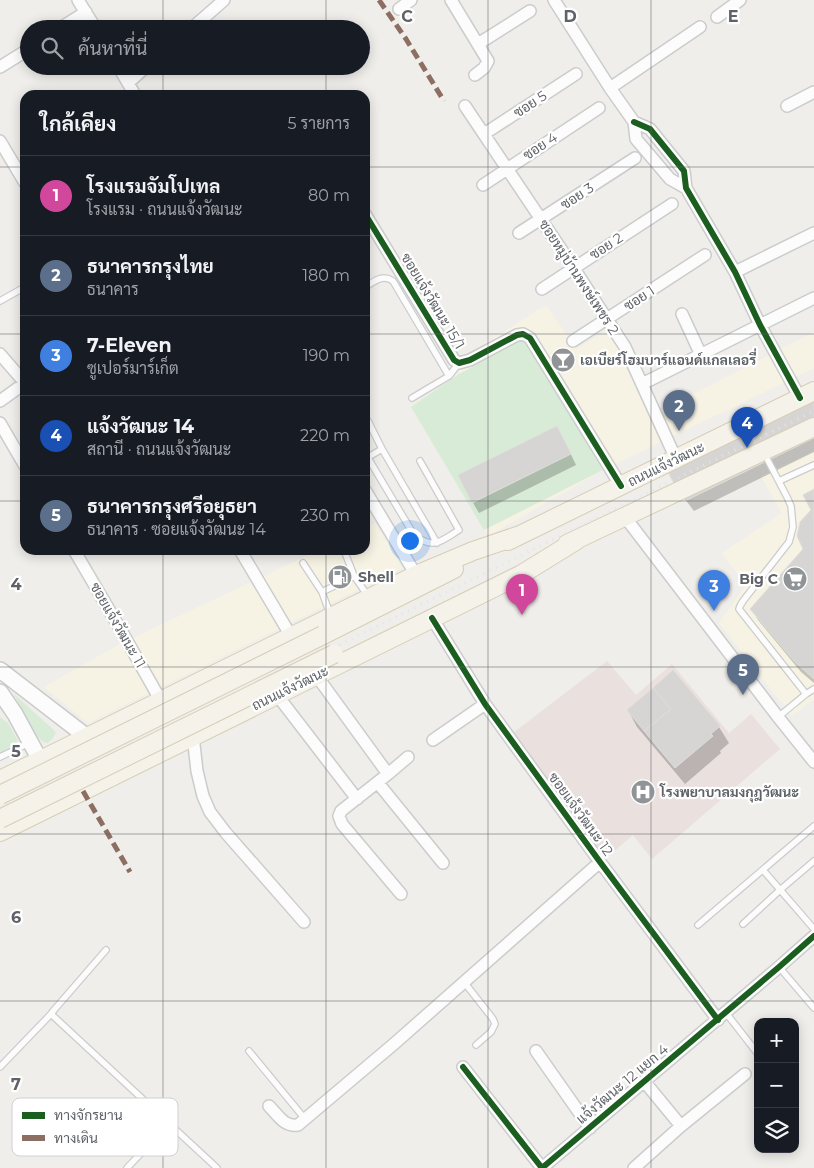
<!DOCTYPE html>
<html lang="th">
<meta charset="utf-8">
<style>
:root{--surface:#171b24;--page:#242831;--text:#f1f3f6;--muted:#9ea1a6;--line:#363941;--accent:#b45309}
body{margin:0;font-family:Montserrat,Sarabun,sans-serif;background:var(--page);color:var(--text)}
.controls{position:absolute;right:15px;bottom:15px;display:grid;overflow:hidden;border-radius:10px;box-shadow:0 2px 12px #0003}
.controls button{width:45px;height:45px;display:grid;place-items:center;padding:0;border:0;border-bottom:1px solid var(--line);background:var(--surface);color:var(--text);font:25px sans-serif}
.you{position:absolute;left:409px;top:540px;width:18px;height:18px;margin:-12px;border:4px solid #fff;border-radius:50%;background:#1a73e8;box-shadow:0 0 0 8px #1a73e833}
.badge{display:grid;place-items:center;width:32px;height:32px;border-radius:50%;background:var(--accent);color:#fff;font-size:16px;font-weight:700}
.pin{position:absolute;translate:-50% -41px;filter:drop-shadow(0 1px 2px #0008)}
.pin::after{content:'';position:absolute;top:26px;width:18px;height:15px;background:inherit;clip-path:polygon(0 0,100% 0,50% 100%)}
.list{margin:0;padding:0;list-style:none}
h2{display:flex;justify-content:space-between;align-items:center;height:65px;margin:0;padding:0 20px;font-size:21px}
h2 small{font-size:16px;font-weight:400;color:var(--muted)}
.list li{display:grid;grid-template-columns:32px 1fr auto;gap:15px;align-items:center;box-sizing:border-box;height:80px;padding:0 20px;border-top:1px solid var(--line)}
.list b{display:block;font-size:19px;white-space:nowrap}
.list p{margin:0;font-size:16px;white-space:nowrap;color:var(--muted)}
.list em{font-size:16px;font-style:normal;color:var(--muted)}
.icon{flex:none;width:28px;height:28px;fill:none;stroke:currentColor;stroke-width:2;stroke-linecap:round;stroke-linejoin:round}
.map{position:relative;flex:none;width:814px;height:1168px;overflow:hidden}
.search{position:absolute;background:var(--surface);box-shadow:0 2px 12px #0003;left:20px;top:20px;width:350px;height:55px;display:flex;align-items:center;gap:12px;box-sizing:border-box;padding:0 18px;border-radius:28px;color:var(--muted);font-size:19px}
.panel{position:absolute;background:var(--surface);box-shadow:0 2px 12px #0003;left:20px;top:90px;width:350px;height:465px;border-radius:15px}
.map>svg:first-child{display:block}
</style>
<div class="map">
<svg width="814" height="1168" viewBox="0 0 814 1168">
<rect width="100%" height="100%" fill="#efeeea"/>
<path fill="#f7f3e4" d="M546 305 576 349 606 331 660 411 814 332V368L603 470 488 536 411 407 459 374 462 358Z
M814 451V699L792 716 719 623 746 585 722 553 782 513 761 476Z
M375 523 402 568 88 723 44 687 120 644 319 550H365V528Z"/>
<path fill="#eae0de" d="M607 661 636 695 672 664 729 733 751 714 780 749 652 859 633 835 605 859 513 733Z"/>
<path fill="#d8ebd6" d="M522 340 527 344 603 470 484 530 411 407 459 374Z
M14 694 56 732 53 738 48 743C44 742 44 743 41 740 31 732 20 706 14 694Z
M0 717 8 723 18 741 14 745 0 753Z"/>
<path fill="#0003" d="M806 393 814 402V452L694 511 684 498Z
M563 438 576 465 479 513 473 503Z
M814 490V683L801 672 758 620 752 609 805 549 812 510Z
M673 672 719 727 729 743 720 751 721 753 685 784 637 727 628 710Z"/>
<path fill="#d6d5d3" stroke="#deddd9" d="M814 401V438L687 500 676 487 670 476 664 459Z
M557 426 571 454 472 503 458 475Z
M814 489V679L794 661 750 609 803 549 797 536 800 522 811 510 803 495Z
M673 670 720 726 711 734 713 736 675 768 644 731 671 709 653 688Z
M653 688 671 709 644 731 627 710Z"/>
<g fill="none" stroke-linecap="round" stroke-linejoin="round">
<defs>
<path id="lane" d="M365 287C375 281 382 274 393 281L449 376
M0 301 25 287
M412 398 449 376 459 363
M365 420 368 421 382 449 437 543
M764 453 787 497 791 506 793 527 789 542 743 601 740 606 739 609 806 694 814 689
M368 458 414 535
M365 459 382 449
M779 481 814 465
M395 540 406 539 414 535C434 550 441 541 459 530L420 461
M303 563 322 592 330 614
M354 576 368 596
M322 592 354 576 344 550
M778 717 806 694
M0 757 29 743
M763 870 814 929
M743 924 780 890 814 861
M698 925 814 826
M779 967 814 1008
M464 982 493 1019 495 1024 491 1032 476 1045
M726 1013 758 1054
M51 1014 217 1168
M249 1051 305 1119
M0 1067 51 1014 54 1010 106 950
M127 1168 169 1124"/>
<path id="street" d="M78 0 96 29
M451 0 488 61 484 68 475 75
M554 0 610 88 634 122 636 139 670 179 686 188
M399 9 411 0
M717 17 740 0
M59 29 86 12
M191 29 224 0
M478 44 530 11
M118 66 135 95
M0 67 29 49
M128 83 147 66
M610 88 700 27
M465 106 573 267 625 347 676 459
M787 106 814 92
M634 122 650 129 684 171 686 188 735 272 760 325 800 398
M484 134 576 74
M0 141 25 183
M483 185 599 108
M365 214 454 360 459 363 470 360 517 335 523 334 530 338 621 486
M519 233 635 158
M735 272 814 233
M542 289 672 204
M682 314 701 355
M573 341 705 255
M0 354 25 383
M642 384 814 298
M0 401 25 383
M0 423 25 466
M365 490 416 575
M625 517 778 717 814 762
M74 550 122 632 161 701
M240 550 291 636
M432 618 485 704 600 862 718 1020
M316 675 388 774 341 811 339 816 342 824 401 894
M277 695 357 799
M193 736 197 771 203 796 210 812 226 833 304 922
M433 740 485 704
M388 774 408 757
M378 783 443 863
M536 1051 590 1128
M463 1067 542 1168 779 967 814 936
M644 1081 681 1126
M269 1106C278 1115 284 1127 298 1125L395 1043 600 862
M634 1168 681 1126 745 1074"/>
<path id="secondary" d="M0 670 87 737
M0 692 15 714 40 760"/>
<path id="primary" d="M508 541 814 391
M567 544 814 427
M323 635 454 569
M0 780 416 575 473 551 517 536
M0 832 522 574 577 540"/>
</defs>
<use href="#lane" stroke="#cbcccc" stroke-width="8"/>
<use href="#street" stroke="#cbcccc" stroke-width="14"/>
<use href="#secondary" stroke="#cacacb" stroke-width="18"/>
<use href="#primary" stroke="#d7ceb8" stroke-width="20"/>
<use href="#lane" stroke="#fdfcfc" stroke-width="5.5"/>
<use href="#street" stroke="#fdfcfc" stroke-width="11"/>
<use href="#secondary" stroke="#fdfcfc" stroke-width="15"/>
<use href="#primary" stroke="#f4f2e9" stroke-width="18"/>
<path stroke="#e4e4e4" stroke-width="3" stroke-dasharray="1 6" stroke-linecap="butt" d="M0 812 814 411"/>
<defs>
<path id="primary-bridge" d="M0 795 323 635
M0 819 334 654"/>
</defs>
<use href="#primary-bridge" stroke="#d7ceb8" stroke-width="20" stroke-linecap="butt"/>
<use href="#primary-bridge" stroke="#f4f2e9" stroke-width="18"/>
<path stroke="#8d6e63" stroke-width="5" stroke-dasharray="10 5" stroke-linecap="butt" d="M379 0 406 39 444 101
M83 791 130 872"/>
<defs>
<path id="cycleway" d="M634 122 650 129 684 171 686 188 735 272 760 325 800 398
M365 214 454 360 459 363 470 360 517 335 523 334 530 338 621 486
M432 618 485 704 600 862 718 1020
M463 1067 542 1168 779 967 814 936"/>
</defs>
<use href="#cycleway" stroke="#fff" stroke-width="9"/>
<use href="#cycleway" stroke="#1b5e20" stroke-width="6"/>
</g>
<path fill="none" stroke="#5f6368" stroke-width="1" stroke-opacity="0.55" d="M163 0V29M326 0V29M488 0V1168M651 0V1168M163 66V95M326 66V95M0 167H25M365 167H814M0 334H25M365 334H814M0 501H25M365 501H814M163 550V1168M326 550V1168M0 667H814M0 834H814M0 1001H814"/>
<defs>
<symbol id="bar-disc" viewBox="-11 -11 22 22"><circle r="9.5" fill="#919496" stroke="#fff"/><path d="M-6-5H6L.8 .8V4.5H3.5V6h-7V4.5H-.8V.8Z" fill="#fff"/></symbol>
<symbol id="fuel-disc" viewBox="-11 -11 22 22"><circle r="9.5" fill="#919496" stroke="#fff"/><path d="M-5.5-6h7V0h2V4h1.3V-2.5L3-4.5l.8-.8L6-3V5H2.5V1h-1V6h-7ZM-4.2-4.7v3.2H.2V-4.7Z" fill="#fff"/></symbol>
<symbol id="supermarket-disc" viewBox="-11 -11 22 22"><circle r="9.5" fill="#919496" stroke="#fff"/><path d="M-6-5.5h2.5l.6 2H6L4.5 2H-2.5L-4.4-4H-6ZM-1.5 3.2a1.3 1.3 0 1 0 .1 0ZM3 3.2a1.3 1.3 0 1 0 .1 0Z" fill="#fff"/></symbol>
<symbol id="hospital-disc" viewBox="-11 -11 22 22"><circle r="9.5" fill="#919496" stroke="#fff"/><path d="M-5-5h3v3.5h4V-5h3V5h-3V1.5h-4V5h-3Z" fill="#fff"/></symbol>
</defs>
<g fill-rule="evenodd">
<use href="#bar-disc" x="549" y="346" width="28" height="28"/>
<use href="#fuel-disc" x="326" y="563" width="28" height="28"/>
<use href="#supermarket-disc" x="781" y="565" width="28" height="28"/>
<use href="#hospital-disc" x="629" y="778" width="28" height="28"/>
</g>
<g text-anchor="middle" dominant-baseline="central" stroke-width="4.5" stroke-linejoin="round" paint-order="stroke">
<g font-size="14" fill="#5f6368" stroke="#fff">
<text transform="translate(530 104) rotate(-33)">ซอย 5</text>
<text transform="translate(540 146) rotate(-33)">ซอย 4</text>
<text transform="translate(577 196) rotate(-33)">ซอย 3</text>
<text transform="translate(606 246) rotate(-33)">ซอย 2</text>
<text transform="translate(579 277) rotate(57)">ซอยหมู่บ้านพงษ์เพชร 2</text>
<text transform="translate(639 298) rotate(-33)">ซอย 1</text>
<text transform="translate(433 301) rotate(59)">ซอยแจ้งวัฒนะ 15/1</text>
<text transform="translate(666 464) rotate(-26)">ถนนแจ้งวัฒนะ</text>
<text transform="translate(118 625) rotate(60)">ซอยแจ้งวัฒนะ 11</text>
<text transform="translate(290 688) rotate(-26)">ถนนแจ้งวัฒนะ</text>
<text transform="translate(581 814) rotate(54)">ซอยแจ้งวัฒนะ 12</text>
<text transform="translate(622 1084) rotate(-40)">แจ้งวัฒนะ 12 แยก 4</text>
</g>
<g font-size="14" font-weight="bold" fill="#5f6368" stroke="#fff" text-anchor="start">
<text x="580" y="360">เอเบียร์โฮมบาร์แอนด์แกลเลอรี่</text>
<text x="358" y="577">Shell</text>
<text x="778" y="579" text-anchor="end">Big C</text>
<text x="660" y="792">โรงพยาบาลมงกุฎวัฒนะ</text>
</g>
</g>
<rect x="12" y="1098" width="166" height="58" rx="8" fill="#fff" stroke="#cfd0d2" stroke-width="1"/>
<rect x="22" y="1112" width="23" height="7" fill="#1b5e20"/>
<rect x="22" y="1135" width="23" height="6" fill="#8d6e63"/>
<g font-size="14" fill="#5f6368">
<text x="54" y="1120">ทางจักรยาน</text>
<text x="54" y="1143">ทางเดิน</text>
</g>
<g font-size="16" text-anchor="middle" font-weight="bold" fill="#5f6368" stroke="#fff" stroke-width="4.5" stroke-linejoin="round" paint-order="stroke">
<text x="407" y="22">C</text>
<text x="570" y="22">D</text>
<text x="733" y="22">E</text>
<text x="16" y="590">4</text>
<text x="16" y="757">5</text>
<text x="16" y="923">6</text>
<text x="16" y="1090">7</text>
</g>
</svg>
<div class="controls">
<button>+</button>
<button>−</button>
<button><svg class="icon" aria-label="layers" viewBox="0 0 24 24"><path d="M12 4l9 5-9 5-9-5zM3 14l9 5 9-5"/></svg></button>
</div>
<div class="you"></div>
<div class="pin badge" style="left:522px;top:615px;background:#d1479c">1</div>
<div class="pin badge" style="left:679px;top:431px;background:#5c6f8a">2</div>
<div class="pin badge" style="left:714px;top:611px;background:#3f7fe0">3</div>
<div class="pin badge" style="left:747px;top:448px;background:#1a4fb4">4</div>
<div class="pin badge" style="left:743px;top:695px;background:#5c6f8a">5</div>
<div class="search"><svg class="icon" aria-label="search" viewBox="0 0 24 24"><circle cx="10" cy="10" r="6"/><path d="M15 15l6 6"/></svg>ค้นหาที่นี่</div>
<section class="panel">
<h2>ใกล้เคียง<small>5 รายการ</small></h2>
<ul class="list">
<li><span class="badge" style="background:#d1479c">1</span><div><b>โรงแรมจัมโปเทล</b><p>โรงแรม · ถนนแจ้งวัฒนะ</p></div><em>80 m</em></li>
<li><span class="badge" style="background:#5c6f8a">2</span><div><b>ธนาคารกรุงไทย</b><p>ธนาคาร</p></div><em>180 m</em></li>
<li><span class="badge" style="background:#3f7fe0">3</span><div><b>7-Eleven</b><p>ซูเปอร์มาร์เก็ต</p></div><em>190 m</em></li>
<li><span class="badge" style="background:#1a4fb4">4</span><div><b>แจ้งวัฒนะ 14</b><p>สถานี · ถนนแจ้งวัฒนะ</p></div><em>220 m</em></li>
<li><span class="badge" style="background:#5c6f8a">5</span><div><b>ธนาคารกรุงศรีอยุธยา</b><p>ธนาคาร · ซอยแจ้งวัฒนะ 14</p></div><em>230 m</em></li>
</ul>
</section>
</div>
